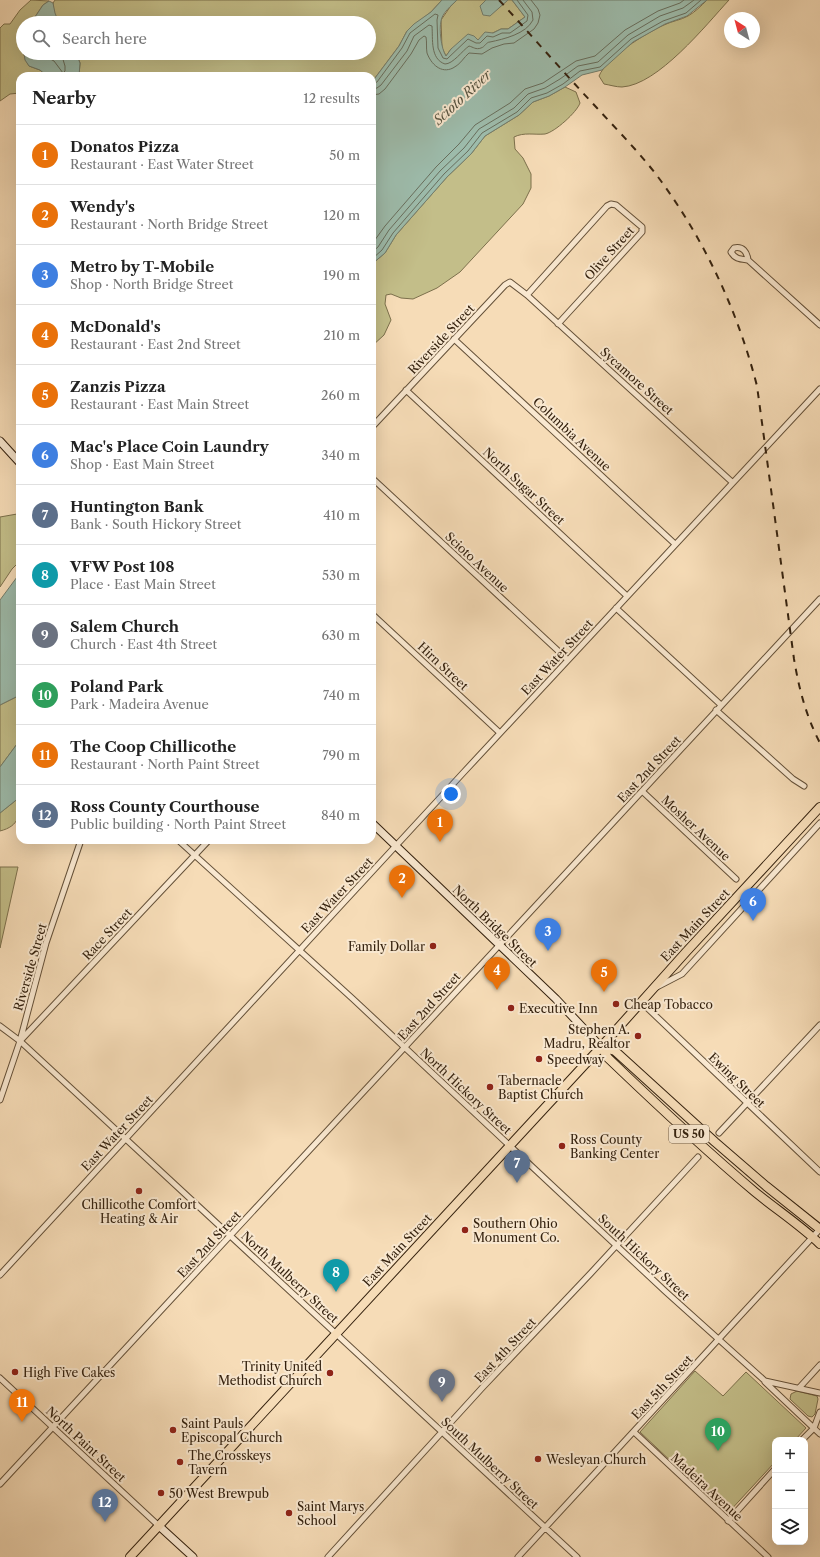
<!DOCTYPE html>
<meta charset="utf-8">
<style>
:root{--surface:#fff;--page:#f6f6f6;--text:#222;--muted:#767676;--line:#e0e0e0;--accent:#d93025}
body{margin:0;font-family:"Libre Caslon Text",serif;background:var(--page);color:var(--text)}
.controls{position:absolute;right:12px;bottom:12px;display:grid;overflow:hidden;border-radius:8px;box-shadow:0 4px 16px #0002}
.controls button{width:36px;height:36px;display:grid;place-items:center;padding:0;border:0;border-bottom:1px solid var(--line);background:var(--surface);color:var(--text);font:20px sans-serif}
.compass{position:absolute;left:724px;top:12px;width:36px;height:36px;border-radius:50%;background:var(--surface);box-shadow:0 4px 16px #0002;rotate:324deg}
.you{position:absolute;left:451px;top:794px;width:14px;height:14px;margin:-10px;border:3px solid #fff;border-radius:50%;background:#1a73e8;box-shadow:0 0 0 6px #1a73e833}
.badge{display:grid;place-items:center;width:26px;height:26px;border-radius:50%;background:var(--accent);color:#fff;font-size:13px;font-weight:700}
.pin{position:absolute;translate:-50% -33px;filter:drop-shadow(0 1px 2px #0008)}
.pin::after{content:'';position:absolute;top:21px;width:14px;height:12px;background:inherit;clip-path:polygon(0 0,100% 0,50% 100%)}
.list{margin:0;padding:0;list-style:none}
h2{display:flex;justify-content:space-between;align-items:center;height:52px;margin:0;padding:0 16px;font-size:17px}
h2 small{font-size:13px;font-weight:400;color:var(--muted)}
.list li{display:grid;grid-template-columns:26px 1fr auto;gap:12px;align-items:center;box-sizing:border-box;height:60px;padding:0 16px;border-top:1px solid var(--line)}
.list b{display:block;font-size:15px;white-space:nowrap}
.list p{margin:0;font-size:13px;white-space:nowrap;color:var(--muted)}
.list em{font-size:13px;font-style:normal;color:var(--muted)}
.icon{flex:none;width:22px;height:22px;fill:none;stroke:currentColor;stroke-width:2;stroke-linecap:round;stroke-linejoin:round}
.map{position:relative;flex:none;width:820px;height:1557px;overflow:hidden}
.search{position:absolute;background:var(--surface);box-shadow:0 4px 16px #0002;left:16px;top:16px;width:360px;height:44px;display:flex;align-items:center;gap:10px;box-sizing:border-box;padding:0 14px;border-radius:22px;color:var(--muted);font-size:15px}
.panel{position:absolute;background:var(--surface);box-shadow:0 4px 16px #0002;left:16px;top:72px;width:360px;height:772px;border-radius:12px}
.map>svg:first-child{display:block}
</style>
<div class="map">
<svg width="820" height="1557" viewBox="0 0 820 1557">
<rect width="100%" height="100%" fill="#f6dcb7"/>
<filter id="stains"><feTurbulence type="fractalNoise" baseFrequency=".005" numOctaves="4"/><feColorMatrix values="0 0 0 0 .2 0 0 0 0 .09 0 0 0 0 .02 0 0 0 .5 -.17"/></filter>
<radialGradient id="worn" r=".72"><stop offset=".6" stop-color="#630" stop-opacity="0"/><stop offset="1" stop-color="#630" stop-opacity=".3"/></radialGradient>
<path fill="#c3be89" stroke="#7c704c" d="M31 0 49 1 43 5 31 23H23V53L29 66 40 70 47 76H20V93L10 94 0 101V28L4 24H10L20 10Z
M55 0H442L431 12 407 31 399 46 372 82V76H79L80 63 76 53H369V23H59L54 13 53 3Z
M457 0H486L480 6 489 16 508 0H512L525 17 508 29H501L478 40 451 49 446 56 442 48 441 20 450 7Z
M707 0H729C706 25 658 85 622 87 616 87 610 85 604 84L599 76C607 57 646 33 664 25 672 21 681 20 688 16 695 12 701 6 707 0Z
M565 87 576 92 580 103C577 112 555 132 545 134 534 135 524 132 514 137L515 149 523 158 531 174V188L523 204 460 272 437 288 413 299 401 298 391 294 386 295 385 304 391 320 384 335 372 346V264L385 253 396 235 447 177 471 154 485 136 519 115 533 102 549 96Z
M17 514 20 515V561L12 569 0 587V517Z
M20 695V740L0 767V705Z
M20 797C20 814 20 826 0 831V813Z
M0 867H18L0 948Z
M695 1371 723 1396 746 1372 806 1428 795 1440H775V1462L727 1514 640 1432Z
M797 1391 817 1396 818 1399 815 1414 812 1417 808 1416 790 1399 791 1394Z"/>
<path fill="#9dbcac" stroke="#737e6d" d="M442 0H457C452 5 442 13 441 21 439 30 441 48 446 56L451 49 468 34 474 36 478 40 485 32 493 33 501 29H508L525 17 512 0H707L687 16 665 24 633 42 602 70 582 75 565 87 549 96 533 102 519 115 485 136 471 154 447 177 396 235 385 253 372 264V82L399 46 407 31 414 24 431 12Z
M486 0H508L490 16 483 15 480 6Z
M49 1 53 3 55 13 59 23H31L43 5Z
M24 53H76L80 63 79 76H47L40 70 29 66 25 60Z
M20 573V695L0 705V600Z
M20 740V797L0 813V767Z"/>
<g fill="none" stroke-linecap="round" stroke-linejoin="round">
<path stroke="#686e5d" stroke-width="1" d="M39 53 54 61 63 73 65 71V66L61 53
M372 84 377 82 402 48 410 33 435 14 438 15 437 20 438 48 443 58 447 59 468 39 476 43H480L487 36 493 37 502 33H510L527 21 528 15 517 0
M372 89 377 88 381 85 407 51 414 36 429 25 432 26C433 39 430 59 445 64 453 64 462 51 469 46 473 47 476 50 481 48 485 47 486 42 490 42 504 39 526 34 533 20L532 12 523 0
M372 95 379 94 385 89 411 54 419 40 424 36 426 37C427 42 426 48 427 53 431 64 441 74 453 68 460 65 464 57 469 53L482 54 492 48 504 44 514 43 534 29 538 23 540 15 538 9 531 0
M372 244 385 226 436 167 459 144 475 125 510 103 525 89 543 83 576 61 595 56 625 30 658 11 680 3 684 0
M372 252 378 247 389 230 440 171 464 148 479 129 514 108 528 94 545 88 560 79 578 66 598 62 628 35 660 16 683 8 694 0
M372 259 382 250 393 233 444 174 468 151 482 133 517 112 531 98 547 93 563 84 580 71 600 67 631 39 663 21 686 13 701 0"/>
<defs>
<path id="street" d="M748 260C740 259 735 259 731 252L734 248C743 246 747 252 748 260L820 325
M527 295 607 206 611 204 616 205 642 227V232L558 324
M454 339 675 544
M406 390 627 596
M372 427 505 285 510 282 527 295 732 482
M372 478 568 660
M616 608 721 705
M372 614 500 733
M716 710 793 779 804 786
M642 791 736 879
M178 840 353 999 666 1292 765 1381 820 1393
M657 987 682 974 820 823
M641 1002 820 1172
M0 1026 20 1041 577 1557
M20 1041 209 840
M0 1100 20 1041 46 943 81 840
M719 1133 820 1025
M0 1275 463 773 820 389
M0 1378 159 1526
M765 1382 820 1434
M799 1388 820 1365
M634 1432 768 1557
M802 1440 814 1428 820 1412
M0 1484 820 599
M728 1521 775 1469
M328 1557 482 1388 591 1273 698 1157
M518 1557 820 1229"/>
<path id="secondary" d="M0 441 20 463
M372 823 556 999 601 1047
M159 1526 193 1557"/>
<path id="primary" d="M601 1047 608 1058C656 1104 705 1150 755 1192 777 1210 800 1225 820 1244
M601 1047 615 1051 715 1142 766 1186 820 1229
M130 1557 601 1047 686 952 820 807"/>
</defs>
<use href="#street" stroke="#645038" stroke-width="7"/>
<use href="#secondary" stroke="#34210e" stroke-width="9"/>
<use href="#primary" stroke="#34210e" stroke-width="10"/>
<use href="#street" stroke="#f9e8d0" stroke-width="5"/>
<use href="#secondary" stroke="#f9e8d0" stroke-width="7"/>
<use href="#primary" stroke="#f6dcb7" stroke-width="8"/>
<path stroke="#34210e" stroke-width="2" stroke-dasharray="7 7" stroke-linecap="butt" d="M499 0C532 36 564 73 597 108 619 132 642 155 661 181 706 243 738 312 757 386L794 659C799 689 806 716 820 743"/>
</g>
<g fill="#8f2418" stroke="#f9e8d0" stroke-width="1.5">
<circle cx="433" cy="946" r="4"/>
<circle cx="616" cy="1004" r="4"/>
<circle cx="511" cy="1008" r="4"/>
<circle cx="638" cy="1036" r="4"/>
<circle cx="539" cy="1059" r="4"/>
<circle cx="490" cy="1087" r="4"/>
<circle cx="562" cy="1146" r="4"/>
<circle cx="139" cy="1191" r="4"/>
<circle cx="465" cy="1230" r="4"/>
<circle cx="15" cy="1372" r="4"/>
<circle cx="330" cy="1373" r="4"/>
<circle cx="173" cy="1430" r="4"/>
<circle cx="538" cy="1459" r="4"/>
<circle cx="180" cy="1462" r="4"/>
<circle cx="161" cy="1493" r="4"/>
<circle cx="289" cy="1513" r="4"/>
</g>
<g text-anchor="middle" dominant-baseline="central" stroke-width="4" stroke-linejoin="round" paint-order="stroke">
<rect fill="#f9e8d0" stroke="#6f5d48" stroke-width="1" x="669" y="1125" width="40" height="18" rx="3"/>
<g font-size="11" font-weight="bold" fill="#34210e">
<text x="689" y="1134">US 50</text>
</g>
<g font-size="12" fill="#34210e" stroke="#f9e8d0">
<text transform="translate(609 253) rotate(-48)">Olive Street</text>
<text transform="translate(441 339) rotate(-47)">Riverside Street</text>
<text transform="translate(637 381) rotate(42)">Sycamore Street</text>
<text transform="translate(572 434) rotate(43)">Columbia Avenue</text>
<text transform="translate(524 486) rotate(43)">North Sugar Street</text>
<text transform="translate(477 562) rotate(43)">Scioto Avenue</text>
<text transform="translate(557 657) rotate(-47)">East Water Street</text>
<text transform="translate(443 666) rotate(43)">Hirn Street</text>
<text transform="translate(649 769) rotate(-47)">East 2nd Street</text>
<text transform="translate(696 828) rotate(43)">Mosher Avenue</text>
<text transform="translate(337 895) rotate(-47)">East Water Street</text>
<text transform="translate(695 925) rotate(-47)">East Main Street</text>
<text transform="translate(495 926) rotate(44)">North Bridge Street</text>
<text transform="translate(107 934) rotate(-47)">Race Street</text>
<text transform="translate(30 967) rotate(-74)">Riverside Street</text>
<text transform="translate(429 1006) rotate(-48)">East 2nd Street</text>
<text transform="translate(737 1080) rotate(44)">Ewing Street</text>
<text transform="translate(466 1091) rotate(43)">North Hickory Street</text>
<text transform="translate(117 1133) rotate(-47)">East Water Street</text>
<text transform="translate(209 1244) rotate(-47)">East 2nd Street</text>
<text transform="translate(397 1250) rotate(-47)">East Main Street</text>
<text transform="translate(644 1257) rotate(43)">South Hickory Street</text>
<text transform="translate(290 1277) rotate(43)">North Mulberry Street</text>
<text transform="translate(505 1350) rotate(-47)">East 4th Street</text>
<text transform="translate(662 1387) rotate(-47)">East 5th Street</text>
<text transform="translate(86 1444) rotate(43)">North Paint Street</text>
<text transform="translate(490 1463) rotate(43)">South Mulberry Street</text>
<text transform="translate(707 1487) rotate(43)">Madeira Avenue</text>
</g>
<g font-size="12" fill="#34210e" stroke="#f9e8d0" text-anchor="start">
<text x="425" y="946" text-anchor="end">Family Dollar</text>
<text x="624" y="1004">Cheap Tobacco</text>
<text x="519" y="1008">Executive Inn</text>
<text x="630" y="1029" text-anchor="end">Stephen A.<tspan x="630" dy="14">Madru, Realtor</tspan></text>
<text x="547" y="1059">Speedway</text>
<text x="498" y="1080">Tabernacle<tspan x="498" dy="14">Baptist Church</tspan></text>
<text x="570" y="1139">Ross County<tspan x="570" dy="14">Banking Center</tspan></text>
<text x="139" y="1204" text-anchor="middle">Chillicothe Comfort<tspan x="139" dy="14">Heating &amp; Air</tspan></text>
<text x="473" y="1223">Southern Ohio<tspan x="473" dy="14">Monument Co.</tspan></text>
<text x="322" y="1366" text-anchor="end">Trinity United<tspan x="322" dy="14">Methodist Church</tspan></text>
<text x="23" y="1372">High Five Cakes</text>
<text x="181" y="1423">Saint Pauls<tspan x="181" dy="14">Episcopal Church</tspan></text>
<text x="188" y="1455">The Crosskeys<tspan x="188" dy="14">Tavern</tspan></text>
<text x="546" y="1459">Wesleyan Church</text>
<text x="169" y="1493">50 West Brewpub</text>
<text x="297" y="1506">Saint Marys<tspan x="297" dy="14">School</tspan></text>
</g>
<g font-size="13" font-style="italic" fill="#54503d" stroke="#f9e8d0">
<text transform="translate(462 97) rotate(-43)">Scioto River</text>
</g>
</g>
<rect width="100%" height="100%" filter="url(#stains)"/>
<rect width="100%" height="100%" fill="url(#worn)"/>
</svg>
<div class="controls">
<button>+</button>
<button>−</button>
<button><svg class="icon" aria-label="layers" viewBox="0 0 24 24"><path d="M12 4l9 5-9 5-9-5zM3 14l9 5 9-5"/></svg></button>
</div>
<svg class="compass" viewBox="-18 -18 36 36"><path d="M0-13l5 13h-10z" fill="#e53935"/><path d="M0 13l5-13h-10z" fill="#767676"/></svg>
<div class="you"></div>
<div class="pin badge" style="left:440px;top:842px;background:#e8710a">1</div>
<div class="pin badge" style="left:402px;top:898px;background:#e8710a">2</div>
<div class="pin badge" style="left:548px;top:951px;background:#3f7fe0">3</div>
<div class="pin badge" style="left:497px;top:990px;background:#e8710a">4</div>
<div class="pin badge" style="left:604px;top:992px;background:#e8710a">5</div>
<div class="pin badge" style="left:753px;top:921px;background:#3f7fe0">6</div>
<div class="pin badge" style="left:517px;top:1183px;background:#5c6f8a">7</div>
<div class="pin badge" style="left:336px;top:1292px;background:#0f9aa8">8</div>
<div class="pin badge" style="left:442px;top:1402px;background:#6b7280">9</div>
<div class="pin badge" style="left:718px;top:1451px;background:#2e9e5b">10</div>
<div class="pin badge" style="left:22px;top:1422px;background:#e8710a">11</div>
<div class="pin badge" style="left:105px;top:1522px;background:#5c6f8a">12</div>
<div class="search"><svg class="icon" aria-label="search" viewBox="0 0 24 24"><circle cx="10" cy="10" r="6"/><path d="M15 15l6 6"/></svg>Search here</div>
<section class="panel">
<h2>Nearby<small>12 results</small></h2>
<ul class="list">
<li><span class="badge" style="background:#e8710a">1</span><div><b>Donatos Pizza</b><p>Restaurant · East Water Street</p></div><em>50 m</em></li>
<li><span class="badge" style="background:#e8710a">2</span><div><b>Wendy's</b><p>Restaurant · North Bridge Street</p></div><em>120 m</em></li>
<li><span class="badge" style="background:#3f7fe0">3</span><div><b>Metro by T-Mobile</b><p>Shop · North Bridge Street</p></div><em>190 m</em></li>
<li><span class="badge" style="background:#e8710a">4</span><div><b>McDonald's</b><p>Restaurant · East 2nd Street</p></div><em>210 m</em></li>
<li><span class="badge" style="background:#e8710a">5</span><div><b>Zanzis Pizza</b><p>Restaurant · East Main Street</p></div><em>260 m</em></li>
<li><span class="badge" style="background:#3f7fe0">6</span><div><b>Mac's Place Coin Laundry</b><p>Shop · East Main Street</p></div><em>340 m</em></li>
<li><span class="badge" style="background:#5c6f8a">7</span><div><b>Huntington Bank</b><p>Bank · South Hickory Street</p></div><em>410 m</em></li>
<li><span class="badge" style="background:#0f9aa8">8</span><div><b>VFW Post 108</b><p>Place · East Main Street</p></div><em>530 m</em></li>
<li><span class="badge" style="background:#6b7280">9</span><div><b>Salem Church</b><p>Church · East 4th Street</p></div><em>630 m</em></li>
<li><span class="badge" style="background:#2e9e5b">10</span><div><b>Poland Park</b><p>Park · Madeira Avenue</p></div><em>740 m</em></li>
<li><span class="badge" style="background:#e8710a">11</span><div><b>The Coop Chillicothe</b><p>Restaurant · North Paint Street</p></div><em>790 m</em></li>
<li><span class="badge" style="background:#5c6f8a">12</span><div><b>Ross County Courthouse</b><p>Public building · North Paint Street</p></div><em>840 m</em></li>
</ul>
</section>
</div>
